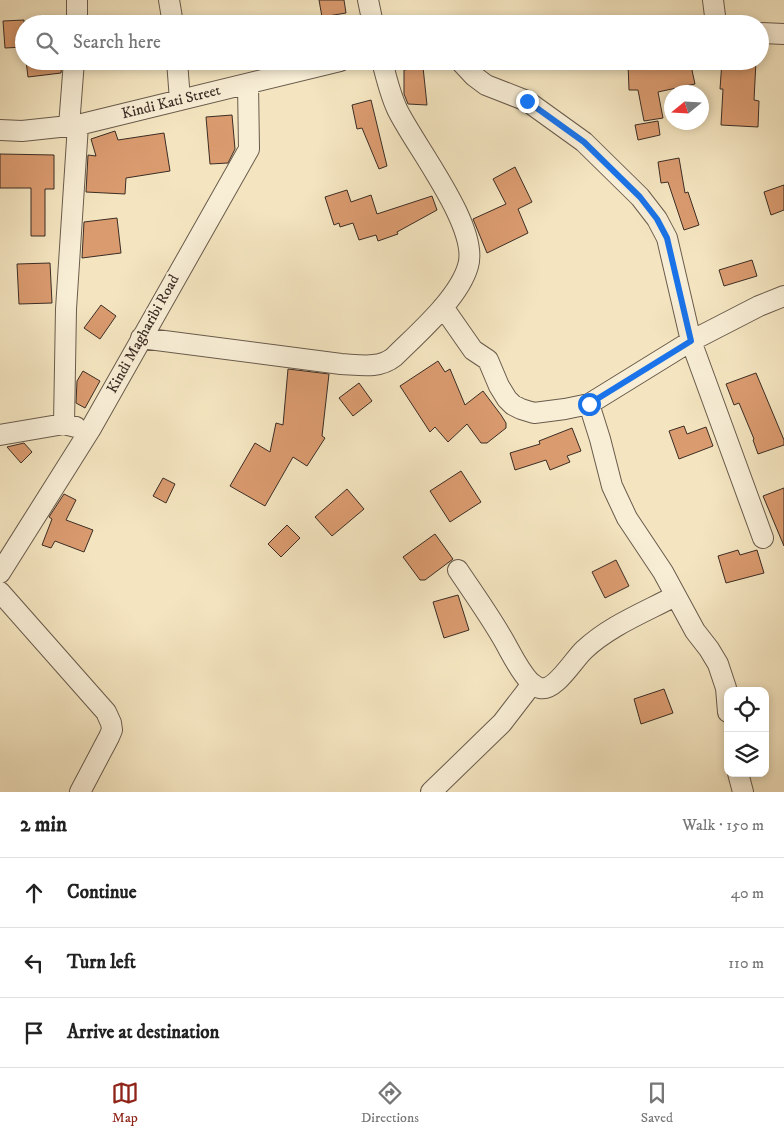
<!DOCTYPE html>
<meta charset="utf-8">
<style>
:root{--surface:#fff;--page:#f6f6f6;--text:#222;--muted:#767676;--line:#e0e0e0;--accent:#8f2418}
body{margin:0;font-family:"IM FELL DW Pica",serif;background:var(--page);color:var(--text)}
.controls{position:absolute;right:15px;bottom:15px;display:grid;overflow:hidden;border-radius:10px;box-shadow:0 2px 8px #0003}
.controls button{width:45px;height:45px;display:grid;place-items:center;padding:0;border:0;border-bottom:1px solid var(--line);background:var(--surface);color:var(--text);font:25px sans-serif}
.compass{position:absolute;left:664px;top:85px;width:45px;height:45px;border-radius:50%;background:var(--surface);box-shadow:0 2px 8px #0003;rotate:252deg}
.stop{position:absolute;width:15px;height:15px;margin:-11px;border:4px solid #1a73e8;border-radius:50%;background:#fff}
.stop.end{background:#1a73e8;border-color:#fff;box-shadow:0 1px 5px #0008}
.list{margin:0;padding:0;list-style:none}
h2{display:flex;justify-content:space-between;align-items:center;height:65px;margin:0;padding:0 20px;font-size:21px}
h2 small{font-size:16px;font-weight:400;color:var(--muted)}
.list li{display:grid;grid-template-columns:32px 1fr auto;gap:15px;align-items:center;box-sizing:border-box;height:70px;padding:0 20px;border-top:1px solid var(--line)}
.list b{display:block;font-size:19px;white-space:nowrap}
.list em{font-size:16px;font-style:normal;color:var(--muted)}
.icon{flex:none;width:28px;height:28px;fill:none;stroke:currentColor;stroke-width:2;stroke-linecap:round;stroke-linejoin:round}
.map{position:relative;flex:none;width:784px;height:792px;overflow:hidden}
.search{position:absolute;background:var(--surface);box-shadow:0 2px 8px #0003;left:15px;right:15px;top:15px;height:55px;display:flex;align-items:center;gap:12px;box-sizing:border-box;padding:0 18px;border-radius:28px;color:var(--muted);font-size:19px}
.sheet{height:275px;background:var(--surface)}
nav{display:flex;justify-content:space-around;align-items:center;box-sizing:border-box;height:70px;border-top:1px solid var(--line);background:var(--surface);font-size:14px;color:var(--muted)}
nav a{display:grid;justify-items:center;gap:2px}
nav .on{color:var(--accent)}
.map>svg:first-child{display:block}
</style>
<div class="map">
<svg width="784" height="792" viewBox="0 0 784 792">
<rect width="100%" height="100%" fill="#f4e5c0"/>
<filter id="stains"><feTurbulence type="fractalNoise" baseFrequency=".004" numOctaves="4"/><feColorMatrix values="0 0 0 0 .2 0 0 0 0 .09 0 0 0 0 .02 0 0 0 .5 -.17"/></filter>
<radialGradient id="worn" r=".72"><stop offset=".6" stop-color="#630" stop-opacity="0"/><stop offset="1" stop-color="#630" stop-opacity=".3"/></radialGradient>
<path fill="#da9b6f" stroke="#3b2d25" d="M319 0H344L346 13 322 17Z
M24 20V47L5 48 3 21Z
M26 61H62L61 73 28 77Z
M690 61 695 84 658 92 663 118 644 121 638 90H629L628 63 660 62V66Z
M722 61H756L754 100 759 101 758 127 721 125 723 89H720Z
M423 67 427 105 408 104 404 94V70Z
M371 100 387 166 379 169 362 128 357 129 352 105Z
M232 115 235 149 228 163 210 164 206 117Z
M658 121 660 135 638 140 635 125Z
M115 131 118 140 164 133 170 171 126 178 125 194 86 192 88 155 96 156 91 139Z
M0 154 54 155V189H45V236H31V188H0Z
M679 158 685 193 688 192 699 225 684 230 668 182 661 183 658 162Z
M515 167 532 202 518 209 528 233 487 253 473 219 506 204 493 179Z
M784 185V210L771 215 764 192Z
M347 190 351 202 371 195 377 214 432 196 437 210 397 232 398 234 378 241 376 235 359 240 353 223 340 227 339 223 334 225 325 197Z
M117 218 121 253 82 258 84 222Z
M752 260 757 276 724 286 719 270Z
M50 263 52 303 19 304 17 264Z
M101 305 116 316 100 339 84 328Z
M438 361 445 372 450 369 465 405 483 391 501 415 506 423V428L487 443H481L467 424 448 442 435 427 430 432 400 386Z
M288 369 329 374 322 436 325 438 307 466 293 457 265 506 230 486 255 443 270 452 276 423 283 425Z
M83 371 100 381 85 408 76 403 77 381Z
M756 373 784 440V445L758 454 753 440 754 439 739 403 734 405 726 384Z
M359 383 372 401 353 416 339 398Z
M684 426 687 434 706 427 713 446 679 459 669 431Z
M572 428 581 451 567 456 570 462 550 470 546 460 515 470 510 453 540 444 539 441Z
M24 443 32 452 21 463 7 447Z
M461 471 481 502 450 522 430 491Z
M163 478 175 484 166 503 153 496Z
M784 488V546L763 496Z
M347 489 364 509 332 536 315 517Z
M64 494 76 500 66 520 93 530 84 552 55 541 51 548 42 545 52 519 49 517Z
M287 525 300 538 281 557 268 544Z
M435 534 453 559 425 580H420L403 557Z
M738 550 740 555 757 550 764 573 726 583 718 556Z
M616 560 629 586 605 598 592 572Z
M458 595 469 630 444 638 433 602Z
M664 689 673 713 641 724 634 699Z"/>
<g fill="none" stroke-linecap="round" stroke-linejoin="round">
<defs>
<path id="minor" d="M169 0 173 24
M368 0 373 24
M713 0 716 24
M77 24V0
M760 33 784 34
M177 61 180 100
M460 61 474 76 486 85 527 101 584 142 640 197 657 219 667 238 691 341 763 538
M69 126 74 61
M0 130 22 131 78 125 340 61
M443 307 473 350 488 360 499 386 507 399 513 405 521 409 534 413 565 409 589 404 691 341 759 306 784 296
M141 338 341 364C360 365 379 369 394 357 418 333 459 298 468 266 480 227 414 145 397 109 390 94 386 77 382 61
M589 404 600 439 612 486 627 518 663 572 695 631 709 649 718 664 726 688 728 712
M64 424 66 309 78 125
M0 435 64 424 76 427
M458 570C472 591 487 612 500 634 510 650 517 668 530 682 533 684 536 687 540 688 555 692 574 659 584 650 609 626 645 612 675 596
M0 573 90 430 249 149 248 84
M0 592 106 712 111 723 112 730 109 737 80 792
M738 773 743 792
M431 792 502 723 532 684"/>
</defs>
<use href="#minor" stroke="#695b4c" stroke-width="22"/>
<use href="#minor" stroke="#f8eed6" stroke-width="20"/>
</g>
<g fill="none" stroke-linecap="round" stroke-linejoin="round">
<path stroke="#1a73e8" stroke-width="6" d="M527 101 584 142 640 197 657 219 667 238 691 341 589 404"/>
</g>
<g text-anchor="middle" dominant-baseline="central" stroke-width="5" stroke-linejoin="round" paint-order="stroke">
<g font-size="15" fill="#3b2d25" stroke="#f8eed6">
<text transform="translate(171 102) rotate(-14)">Kindi Kati Street</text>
<text transform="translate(143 334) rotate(-61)">Kindi Magharibi Road</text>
</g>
</g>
<rect width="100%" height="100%" filter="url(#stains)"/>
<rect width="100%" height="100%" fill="url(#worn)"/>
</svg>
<div class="controls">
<button><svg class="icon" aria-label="locate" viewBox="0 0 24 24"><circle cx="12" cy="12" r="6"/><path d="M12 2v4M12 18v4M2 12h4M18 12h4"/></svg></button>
<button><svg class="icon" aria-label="layers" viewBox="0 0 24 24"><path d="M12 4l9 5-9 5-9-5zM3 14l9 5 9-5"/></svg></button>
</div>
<svg class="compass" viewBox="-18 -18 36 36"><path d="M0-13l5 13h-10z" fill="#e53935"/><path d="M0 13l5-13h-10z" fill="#767676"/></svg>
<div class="stop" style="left:589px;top:404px"></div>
<div class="stop end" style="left:527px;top:101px"></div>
<div class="search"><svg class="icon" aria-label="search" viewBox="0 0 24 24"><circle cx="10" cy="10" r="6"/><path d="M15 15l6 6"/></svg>Search here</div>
</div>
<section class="sheet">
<h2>2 min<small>Walk · 150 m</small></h2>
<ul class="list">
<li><svg class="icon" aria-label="ahead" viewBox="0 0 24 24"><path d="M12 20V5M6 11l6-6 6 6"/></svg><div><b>Continue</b></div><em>40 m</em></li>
<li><svg class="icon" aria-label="left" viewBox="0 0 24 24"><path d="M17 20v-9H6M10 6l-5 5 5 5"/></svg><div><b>Turn left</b></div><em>110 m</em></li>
<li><svg class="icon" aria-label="arrive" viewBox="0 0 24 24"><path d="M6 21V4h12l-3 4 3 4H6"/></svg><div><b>Arrive at destination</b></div></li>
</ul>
</section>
<nav>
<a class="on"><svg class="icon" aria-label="map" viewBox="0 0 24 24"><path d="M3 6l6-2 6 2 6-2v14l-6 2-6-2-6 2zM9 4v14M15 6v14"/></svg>Map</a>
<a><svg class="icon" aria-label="directions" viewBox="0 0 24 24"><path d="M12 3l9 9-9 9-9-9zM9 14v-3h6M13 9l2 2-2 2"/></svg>Directions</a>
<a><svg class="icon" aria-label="saved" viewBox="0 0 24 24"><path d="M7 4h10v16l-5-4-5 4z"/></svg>Saved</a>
</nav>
